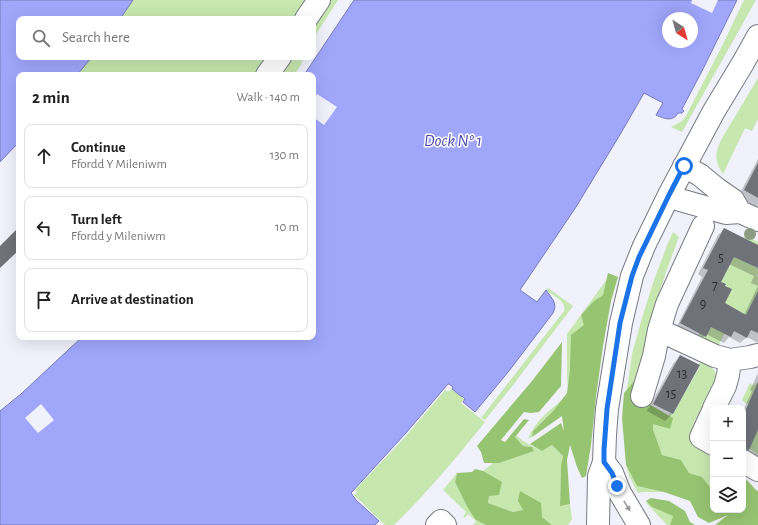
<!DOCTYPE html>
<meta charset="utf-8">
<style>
:root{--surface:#fff;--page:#f2f2f2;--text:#222;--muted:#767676;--line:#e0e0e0}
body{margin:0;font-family:"Alegreya Sans",sans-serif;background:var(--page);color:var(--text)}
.controls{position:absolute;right:12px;bottom:12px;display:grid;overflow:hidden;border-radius:8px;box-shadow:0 4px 16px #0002}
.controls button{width:36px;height:36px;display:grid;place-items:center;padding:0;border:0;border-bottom:1px solid var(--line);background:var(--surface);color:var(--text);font:20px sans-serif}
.compass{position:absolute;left:662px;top:12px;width:36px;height:36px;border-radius:50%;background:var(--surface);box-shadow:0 4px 16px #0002;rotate:143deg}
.stop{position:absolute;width:12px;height:12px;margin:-9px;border:3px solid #1a73e8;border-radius:50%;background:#fff}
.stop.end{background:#1a73e8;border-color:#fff;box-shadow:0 1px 4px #0008}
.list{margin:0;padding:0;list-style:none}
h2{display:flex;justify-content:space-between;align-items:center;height:52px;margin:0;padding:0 16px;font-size:17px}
h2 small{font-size:13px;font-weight:400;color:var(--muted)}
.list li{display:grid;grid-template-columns:26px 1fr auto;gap:12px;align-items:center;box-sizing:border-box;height:64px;margin:0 8px 8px;padding:0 8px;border:1px solid var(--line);border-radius:8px}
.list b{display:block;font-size:15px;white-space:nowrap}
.list p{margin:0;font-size:13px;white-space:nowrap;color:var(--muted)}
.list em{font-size:13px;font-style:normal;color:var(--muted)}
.icon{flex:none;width:22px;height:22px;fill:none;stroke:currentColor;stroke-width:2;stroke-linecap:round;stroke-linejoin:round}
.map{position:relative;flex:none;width:758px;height:525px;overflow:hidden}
.search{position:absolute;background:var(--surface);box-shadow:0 4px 16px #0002;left:16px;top:16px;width:300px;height:44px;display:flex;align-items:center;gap:10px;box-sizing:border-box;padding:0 14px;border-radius:8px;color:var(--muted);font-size:15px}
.panel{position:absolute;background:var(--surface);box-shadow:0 4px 16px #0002;left:16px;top:72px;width:300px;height:268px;border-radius:8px}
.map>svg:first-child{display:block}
</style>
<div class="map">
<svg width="758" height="525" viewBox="0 0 758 525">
<rect width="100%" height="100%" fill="#f0f1fb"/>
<path fill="#c6e7ad" d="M133 0H314L301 19H120Z
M324 0H338L313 39V19Z
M744 0H756L682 132 671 127 682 121 686 116 724 42Z
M92 57H275L263 75H77Z
M284 57H303L301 65 294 75H271Z
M758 78V119L752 131 745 128 723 174C714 160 715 154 721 140Z
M673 232 679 237 666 272 650 322 637 385 627 389 632 354 642 318 654 280 668 243Z
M745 235 758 242V259L754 267 758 268V273L757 276 758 277V310L731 321 718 346H717L698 336 726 285 707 274 709 271 723 278Z
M607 279 603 295 594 301 584 325 570 369 568 388 567 377V334Z
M548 288 573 306 510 389 485 420 481 418 564 311C567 301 553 296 546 290Z
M700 361C708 366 717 368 716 378L692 427 696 438 713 447V487H710L702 477 689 473 681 460 662 455 653 429V423L670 429 666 420 670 413 673 414 700 366 699 365Z
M750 383 754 386 755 383 758 384V408L745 403 742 400Z
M451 389 464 399 461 403 485 422C456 458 427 493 394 525H385L354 495 357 492 355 490 406 436 445 390 448 392Z
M563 399 554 410 533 431 532 437 528 439C534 422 550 410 563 399Z
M757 431 758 432V455L749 448Z
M516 435 523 441 542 451 552 445 563 456 561 465 560 505 570 504 572 519 568 525H552L542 517 524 510 513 512 488 503 489 496 483 471 493 463H499L533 451 532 447 523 446 515 437Z
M626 465 637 486 664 492H643L638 493 629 476Z
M457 473 455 482 476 520 486 525H473L476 521 468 514 465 518 463 517 466 512 443 490Z
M646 501 652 507 674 516 670 525H667L647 504Z"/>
<path fill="#97c471" d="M608 273 618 277 611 301 603 346 596 397 591 445 586 476 582 478 577 467 570 445 567 460 570 504 560 506 561 465 563 456 552 445 542 451 530 444 561 423 564 431 562 416 532 437 533 431 554 410 567 393 570 369 571 335 584 325 581 315 594 301 603 295Z
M562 342 561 386 539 412 531 413 524 412 501 440 505 442 524 419 529 420 515 437 523 446 532 447 534 451 499 463H484L481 452 477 446 532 381Z
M635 380 642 400 673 418 670 429 653 424V429L662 455 681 460 689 473 702 477 710 487H713V510H743V480L746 479 756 490 758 491V525H715L728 515 709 523 698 517 690 501 664 492 637 486 626 465 622 418 624 393Z
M475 469 483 471 502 482 499 495 489 496 488 503 513 512 523 510 518 501 520 491 541 503 542 517 552 525H486L476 520 469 510 455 482 457 473 472 472Z
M651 498 669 501 685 511 690 522 695 525H670L673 516 652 507 646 501Z"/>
<path fill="#a0a7fb" stroke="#777cb8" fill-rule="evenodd" d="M0 0H133L120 19H19V57H92L77 75H19V142L0 162Z
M354 0H737L702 71 682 109 684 111 682 113H678C673 122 665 119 656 115L663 103 644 93 621 133 576 207 520 290 537 302 546 290C552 299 558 303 553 313L509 371 475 412 463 402 465 399 462 396V397L452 389 453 387 449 384H448L405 434 351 493 356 500 379 521 375 525H0V411L21 394 82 337H313V75H304ZM668 18H692V42H668Z"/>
<path fill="#f0f1fb" d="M692 0H718L712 13 691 3Z
M317 94 337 107 324 125 313 117V100Z
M41 404 54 420 38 433 25 418Z"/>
<path fill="#0003" d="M758 159V205L756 207 738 197Z
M724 229 758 254V286L751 283 754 276 729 264 720 283 723 304 744 315 758 286V343L747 337 740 343 729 337 724 343 706 334 699 342 675 330 702 277 698 274 718 235Z
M680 356 699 366 672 414 665 421 647 411 673 364Z
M758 373V459L743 452V411L752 391 750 390Z"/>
<path fill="#70727a" d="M758 163V198L744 190Z
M19 227V250L0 268V246Z
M724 228 758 245V268L734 257 721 282 726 284 725 286 732 289 725 303 746 315 758 291V333L751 330 747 338 734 331 731 337 711 327 706 337 680 323 708 270 703 268Z
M680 355 700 365 673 414 653 404Z
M758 382V430L749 450 743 449V416Z"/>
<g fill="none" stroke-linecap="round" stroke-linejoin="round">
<defs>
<path id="minor" d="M306 19 319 0
M267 75 280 57
M684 166 700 175 717 189 733 200 740 212
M669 195 680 200 726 213 740 212 758 220
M659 330 715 356 730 360 750 357 758 355
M642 396 654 356 659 330 667 304 703 226
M714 408 725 386 728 375 730 360
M713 411 701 437 713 444
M743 461 758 470
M604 462 612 473 620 493 639 525
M437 525 441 521 445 525
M598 525 599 476 604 462 605 435 607 409 621 323 632 276 644 246 669 195 714 111 743 63 758 36"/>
</defs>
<use href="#minor" stroke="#787a82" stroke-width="24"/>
<use href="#minor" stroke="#fff" stroke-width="22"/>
</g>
<circle fill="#8c9c81" cx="750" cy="234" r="6"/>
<defs><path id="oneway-solid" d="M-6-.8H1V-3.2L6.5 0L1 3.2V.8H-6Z"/></defs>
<use fill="#969798" href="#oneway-solid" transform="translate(627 506) rotate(58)"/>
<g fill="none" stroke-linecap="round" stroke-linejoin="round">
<path stroke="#1a73e8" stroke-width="5" d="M617 486 612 473 604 462V450L607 409 620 323 632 276 639 257 669 195 684 166"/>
</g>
<g text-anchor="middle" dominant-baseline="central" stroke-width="3" stroke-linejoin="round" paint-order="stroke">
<g font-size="14" fill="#2c2e32">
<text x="721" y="258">5</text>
<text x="715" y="285">7</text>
<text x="703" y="304">9</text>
<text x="682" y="374">13</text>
<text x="671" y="394">15</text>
</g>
<g font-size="17" font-style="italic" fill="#4a48a9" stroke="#fff">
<text x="453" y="140">Dock Nº 1</text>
</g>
</g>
</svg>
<div class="controls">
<button>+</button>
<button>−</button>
<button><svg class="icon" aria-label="layers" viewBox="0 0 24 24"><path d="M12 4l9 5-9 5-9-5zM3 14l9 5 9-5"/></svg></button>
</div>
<svg class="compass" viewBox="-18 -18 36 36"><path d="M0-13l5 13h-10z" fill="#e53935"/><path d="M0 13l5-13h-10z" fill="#767676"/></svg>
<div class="stop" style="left:684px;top:166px"></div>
<div class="stop end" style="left:617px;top:486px"></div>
<div class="search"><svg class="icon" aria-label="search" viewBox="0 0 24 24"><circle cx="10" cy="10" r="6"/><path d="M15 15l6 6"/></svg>Search here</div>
<section class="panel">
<h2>2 min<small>Walk · 140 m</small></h2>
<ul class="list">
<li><svg class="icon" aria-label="ahead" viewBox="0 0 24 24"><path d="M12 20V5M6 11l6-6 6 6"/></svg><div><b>Continue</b><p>Ffordd Y Mileniwm</p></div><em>130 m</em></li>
<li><svg class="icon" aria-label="left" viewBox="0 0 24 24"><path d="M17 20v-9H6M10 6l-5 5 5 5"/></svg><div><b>Turn left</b><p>Ffordd y Mileniwm</p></div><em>10 m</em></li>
<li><svg class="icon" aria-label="arrive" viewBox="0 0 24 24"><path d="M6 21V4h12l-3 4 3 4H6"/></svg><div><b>Arrive at destination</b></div></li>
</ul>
</section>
</div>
